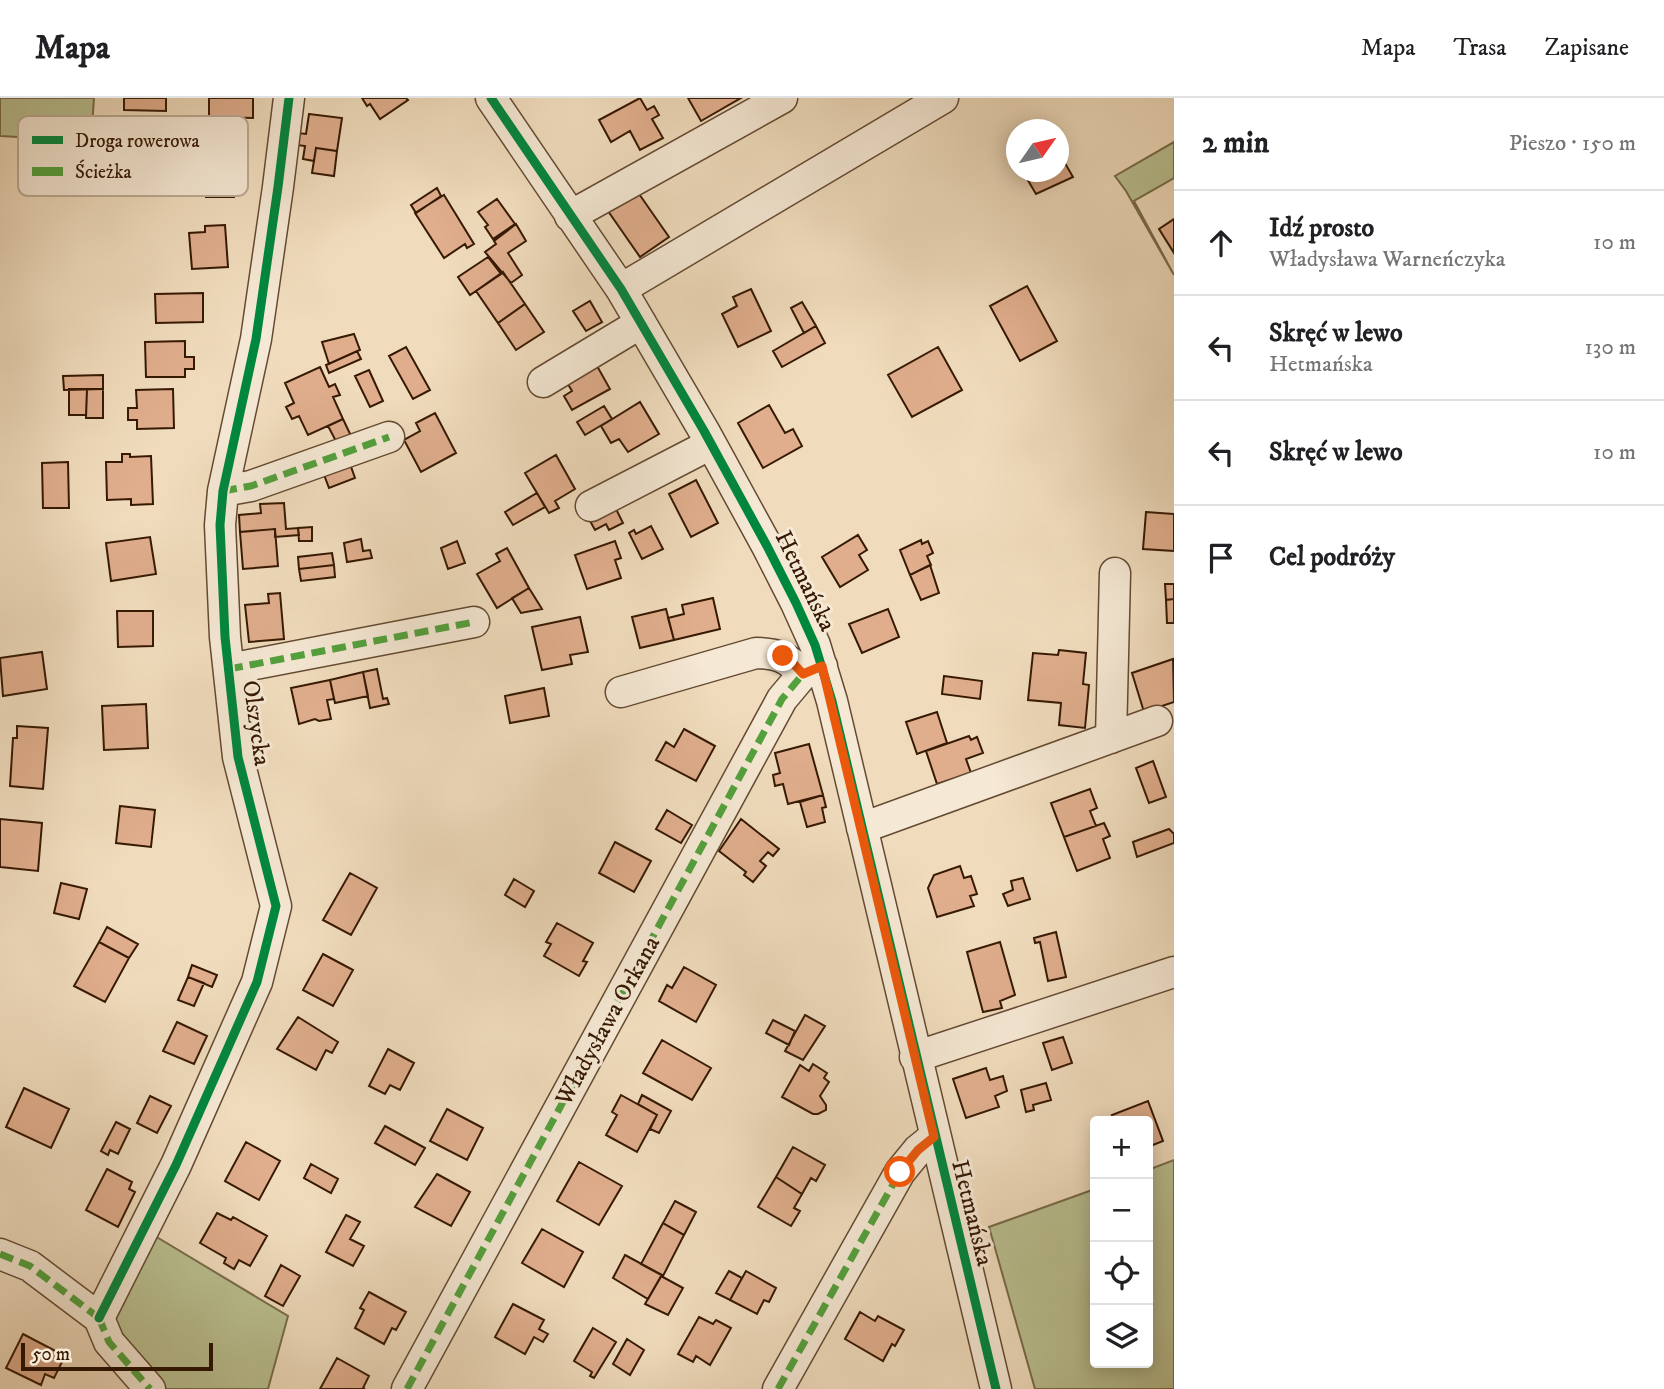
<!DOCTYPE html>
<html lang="pl">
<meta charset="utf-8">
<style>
:root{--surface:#fff;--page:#f6f6f6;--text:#202124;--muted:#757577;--line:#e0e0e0}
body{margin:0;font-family:"IM FELL DW Pica",serif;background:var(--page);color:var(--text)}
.controls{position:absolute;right:21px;bottom:21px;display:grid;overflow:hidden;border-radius:7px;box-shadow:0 4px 18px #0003}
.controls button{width:63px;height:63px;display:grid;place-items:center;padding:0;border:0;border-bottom:2px solid var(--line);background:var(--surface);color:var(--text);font:35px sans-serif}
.compass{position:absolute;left:1006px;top:21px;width:63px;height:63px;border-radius:50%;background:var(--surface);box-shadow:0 4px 18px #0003;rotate:56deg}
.scale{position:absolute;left:21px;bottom:18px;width:192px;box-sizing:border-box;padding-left:7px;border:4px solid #361903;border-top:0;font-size:19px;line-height:24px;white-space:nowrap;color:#361903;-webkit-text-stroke:5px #f5e8d4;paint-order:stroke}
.stop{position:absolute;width:21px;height:21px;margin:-16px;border:5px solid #ea580c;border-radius:50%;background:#fff}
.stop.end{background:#ea580c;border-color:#fff;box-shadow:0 2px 7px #0008}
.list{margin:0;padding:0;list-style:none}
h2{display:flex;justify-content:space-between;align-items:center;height:91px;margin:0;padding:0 28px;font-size:30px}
h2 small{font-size:23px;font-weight:400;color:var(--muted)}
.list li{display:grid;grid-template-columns:46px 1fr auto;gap:21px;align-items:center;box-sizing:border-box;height:105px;padding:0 28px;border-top:2px solid var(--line)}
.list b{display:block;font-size:26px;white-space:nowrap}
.list p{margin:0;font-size:23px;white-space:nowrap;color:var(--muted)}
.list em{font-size:23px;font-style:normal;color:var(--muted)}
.icon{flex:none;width:38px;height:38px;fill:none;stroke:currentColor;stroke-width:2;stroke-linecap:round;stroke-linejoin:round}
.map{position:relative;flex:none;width:1174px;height:1291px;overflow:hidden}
header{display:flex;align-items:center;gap:42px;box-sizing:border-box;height:98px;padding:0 35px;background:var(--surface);border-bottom:2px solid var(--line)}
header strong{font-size:33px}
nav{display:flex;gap:38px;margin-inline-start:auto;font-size:24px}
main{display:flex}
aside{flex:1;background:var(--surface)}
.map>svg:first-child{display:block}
</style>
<header>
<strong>Mapa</strong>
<nav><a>Mapa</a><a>Trasa</a><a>Zapisane</a></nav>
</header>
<main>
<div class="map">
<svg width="1174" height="1291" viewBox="0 0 1174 1291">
<rect width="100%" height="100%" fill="#f0dcbd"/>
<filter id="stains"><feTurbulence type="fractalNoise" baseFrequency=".00286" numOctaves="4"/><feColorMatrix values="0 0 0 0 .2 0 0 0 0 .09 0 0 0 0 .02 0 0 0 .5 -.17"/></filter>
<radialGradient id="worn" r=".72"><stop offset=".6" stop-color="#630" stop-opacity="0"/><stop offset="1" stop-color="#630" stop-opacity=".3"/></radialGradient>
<path fill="#bac091" stroke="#786c4a" stroke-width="2" d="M0 0H94L91 43 0 38Z
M1174 44V80L1134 103 1174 177 1126 93 1115 78Z
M1174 1062V1291H1035L989 1129 1095 1091V1265H1148V1072Z
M155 1138 288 1218 268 1291H163L112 1229Z"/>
<path fill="#e0ae8d" stroke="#361903" stroke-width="2" d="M124 0H166V13L124 12Z
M209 0H253V20L209 19Z
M362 0H406L408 2 380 21 370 6 367 8Z
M640 0 647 12 654 8 659 17 652 21 663 40 640 52 630 33 611 44 599 22Z
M688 0H741L701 23Z
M309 16 342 20 337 53 316 50 314 63 303 61 305 48 297 47 298 35 306 36Z
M316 50 337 53 334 78 312 75Z
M1058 53 1073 79 1036 96 1023 74H1058Z
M205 61H234V70H239V84H234V99H206V86L203 83 202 77 206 73Z
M437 90 441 98 416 115 411 107Z
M637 93 669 139 640 159 608 113Z
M444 97 474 146 467 150 465 146 444 160 415 115Z
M497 101 515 126 493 141 485 129 488 127 478 114Z
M1174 121V155L1159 131Z
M516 126 526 143 508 155 522 177 511 185 485 154 496 146 494 143Z
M225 127 228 169 192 171 189 135 205 134V128Z
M488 159 501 176 470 197 458 179Z
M503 174 525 206 498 225 476 193Z
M1027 188 1057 243 1020 263 990 208Z
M751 191 771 233 738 249 722 216 737 208 733 199Z
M203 195V224L156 225 155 196Z
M590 203 602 224 586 233 573 213Z
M802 204 816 228 804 235 791 210Z
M525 206 544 234 516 252 498 225Z
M816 228 825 245 782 269 773 253Z
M354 236 360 252 329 266 322 244Z
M185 243V259H194V271H185V279H146L145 244Z
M406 249 430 292 413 301 389 258Z
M938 249 962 292 912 319 888 277Z
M357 253 361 261 329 275 326 267Z
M592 259 610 291 572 312 564 298 572 293 562 276Z
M320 269 329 289 335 286 340 297 333 299 343 321 308 337 299 318 292 321 286 309 294 305 285 285Z
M369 272 383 303 370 309 355 278Z
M103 277V291L64 292 63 278Z
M69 291H87L86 317H69Z
M87 291H103V320H86Z
M173 291 174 330 137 331V322H128V310H137L136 292Z
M640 304 659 336 628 354 619 341 611 345 601 328Z
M769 307 785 335 793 331 802 348 763 370 738 325Z
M604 308 612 321 585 337 577 324Z
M435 315 456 355 421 374 404 342 420 333 416 325Z
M343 321 352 340 338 347 328 328Z
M122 356H130V359L151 358 153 406 131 407V401L107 402 106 364H122Z
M556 357 575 391 555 403 559 410 549 415 525 375Z
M349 363 355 380 329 390 323 374Z
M68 364 69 410H43L42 365Z
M696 382 718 425 691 439 669 396Z
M537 395 545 409 513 427 505 414Z
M611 401 623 425 609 432 606 426 595 432 585 414Z
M284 405 286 431 298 430 299 437 275 439V431L240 434 239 417 261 415 260 406Z
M1146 414 1174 416V453L1143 451Z
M651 428 663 451 642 461 629 435 634 432 636 436Z
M312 429V443H299L298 430Z
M275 431 278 468 243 471 240 434Z
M858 437 867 452 859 457 868 472 840 489 822 459Z
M150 439 156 476 111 483 106 445Z
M361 441 363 453 370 452 372 460 347 464 344 445Z
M921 442 922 446 928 443 933 455 927 458 931 467 910 477 900 452Z
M457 443 465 465 448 471 441 450Z
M615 443 621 460 615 462 621 480 587 491 575 457Z
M507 450 529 490 497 510 477 476 500 463 496 456Z
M332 455 334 467 299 471 298 459Z
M334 467 335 479 301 483 299 471Z
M930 467 939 495 921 502 910 477Z
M1165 486H1174V501L1166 502Z
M529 490 542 511 521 515 512 500Z
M280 495 284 541 249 544 245 507 269 505 268 496Z
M713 500 720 531 674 542 668 520 684 516 682 507Z
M1174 501V525H1167L1166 502Z
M666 511 674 542 640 550 632 519Z
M888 511 899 539 862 555 849 526Z
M117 513H153V548L118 549Z
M580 519 588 554 570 557 572 566 542 572 532 529Z
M1059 552 1086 555 1083 586 1089 587 1085 630 1059 627 1061 605 1028 602 1033 555 1058 557Z
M42 554 47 591 3 598 0 560Z
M1173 561 1174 604 1144 614 1132 575Z
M377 571 383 601 387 600 389 606 370 610 363 574Z
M363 574 368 598 335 605 330 582Z
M944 578 982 583 980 601 942 596Z
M330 582 334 601 327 602 331 621 319 623 315 621 299 626 291 590Z
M544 590 549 618 510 625 505 598Z
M146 606 148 650 104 652 102 608Z
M937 614 947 645 917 656 906 624Z
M17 628 48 630 43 691 10 688 13 640H17Z
M684 631 715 648 696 683 656 662 666 644 674 649Z
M969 638 971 642 977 639 983 655 966 661 971 675 937 686 926 653Z
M809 646 823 697 788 706 783 686 775 688 773 677 780 675 775 655Z
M1153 663 1166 699 1149 705 1136 670Z
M1090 691 1097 710 1090 713 1096 728 1064 739 1051 705Z
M823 697 826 709 822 710 825 724 807 729 800 704Z
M120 708 155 712 151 749 116 745Z
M667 712 692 727 681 745 656 731Z
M0 721 42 725 38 773 0 769Z
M741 721 779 751 773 758 768 754 760 763 766 768 753 784 744 777 746 774 719 753Z
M1104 725 1110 738 1103 741 1110 760 1077 773 1064 739Z
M1169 731 1174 736V745L1137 759 1133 744Z
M615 744 651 763 634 794 599 775Z
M960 768 964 780 971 778 977 796 970 798 974 808 937 819 928 790 934 777Z
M350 775 377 790 351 837 323 822Z
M1023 780 1030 801 1008 808 1003 796 1013 792 1011 783Z
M514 781 534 793 525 809 505 797Z
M61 785 87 791 79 821 54 815Z
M557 825 593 845 583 863 587 864 579 878 544 858 551 846 546 844Z
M107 829 138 846 129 860 99 844Z
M1056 834 1066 879 1048 883 1040 844 1035 845 1034 840Z
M99 844 129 860 105 904 74 888Z
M1000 844 1015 897 1000 903 1002 910 983 914 967 854Z
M323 856 353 872 333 908 303 892Z
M192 867 217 877 212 889 188 879Z
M684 869 716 887 696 924 659 903 667 887 672 890Z
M188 879 204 885 194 908 178 902Z
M805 917 825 928 803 962 785 953Z
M298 919 338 944 332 955 326 952 316 972 277 951Z
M773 922 795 933 789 947 766 935Z
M177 924 207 938 194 966 163 953Z
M1063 939 1072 965 1052 972 1043 945Z
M662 942 711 970 692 1002 643 975Z
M388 951 414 965 400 992 390 987 385 996 369 988Z
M813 966 827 975 824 980 829 984 820 998 826 1007V1012L818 1016H813L782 999 800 967 809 973Z
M986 970 990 982 1003 978 1007 993 995 998 999 1009 966 1020 953 981Z
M1046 985 1051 1002 1033 1007 1034 1012 1026 1014 1021 992Z
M24 990 69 1011 51 1050 6 1029Z
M621 997 657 1017 637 1054 606 1037 617 1017 612 1014Z
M642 997 671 1013 659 1035 650 1031 657 1017 638 1006Z
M150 998 171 1008 157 1035 137 1025Z
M1148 1003 1163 1043 1148 1049V1023H1115L1112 1017Z
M447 1011 483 1030 467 1062 430 1043Z
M116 1024 130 1031 118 1056 110 1052 108 1057 101 1053Z
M385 1028 425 1050 415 1067 375 1045Z
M246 1044 280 1063 259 1102 225 1083Z
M793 1049 825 1067 816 1083 811 1080 802 1096 776 1079Z
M579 1064 622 1088 599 1127 557 1103Z
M311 1066 338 1081 331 1095 304 1080Z
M107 1071 132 1084 129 1091 135 1094 118 1129 86 1112Z
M437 1076 470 1094 451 1128 415 1109Z
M776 1079 802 1096 794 1110 800 1113 791 1128 758 1109Z
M675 1103 696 1114 684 1137 663 1125Z
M217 1115 231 1122 233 1119 267 1138 250 1168 239 1162 234 1171 224 1165 226 1160 200 1145Z
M346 1117 360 1124 350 1141 364 1148 353 1168 326 1154Z
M663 1125 684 1137 663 1178 641 1166Z
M542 1131 583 1154 564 1189 522 1165Z
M625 1157 662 1177 648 1201 613 1180Z
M281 1167 300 1178 283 1208 265 1198Z
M729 1173 742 1180 730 1202 716 1195Z
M746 1173 776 1190 769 1204 764 1202 757 1216 730 1202Z
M661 1178 683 1190 668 1217 645 1206Z
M369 1194 406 1214 396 1232 392 1230 384 1246 355 1230 364 1212 360 1210Z
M513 1206 544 1222 539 1231 548 1236 543 1244 534 1239 525 1256 495 1239Z
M860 1214 875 1223 878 1218 904 1232 895 1248 892 1246 883 1263 845 1241Z
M699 1219 713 1226 716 1222 731 1230 710 1267 696 1258 693 1264 678 1256Z
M593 1230 616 1244 594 1280 590 1278 592 1274 574 1263Z
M23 1236 65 1258 54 1280 45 1276 41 1287 6 1270Z
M627 1241 644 1252 630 1277 613 1266Z
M337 1260 369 1278 363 1290 365 1291H320Z"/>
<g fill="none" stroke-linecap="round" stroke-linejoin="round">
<defs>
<path id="minor" d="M491 0 621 191 704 333 767 448 796 505 815 547 832 603 996 1291
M570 118 782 0
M621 191 943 0
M543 284 641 225
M223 393 251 388 389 339
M591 408 711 346
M229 571 474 524
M621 594 756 555C777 555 789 560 803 576
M1111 640 1115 475
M862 730 1157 623
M915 959 1174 874
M0 1156 30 1168 99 1220
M99 1220 176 1067 257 884 276 808 238 659 225 539 220 427 223 393 256 241 278 89 289 0
M99 1220 109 1244 150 1291
M407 1291 782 601 803 576 822 568
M778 1291 900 1074 918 1052 934 1039"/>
</defs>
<use href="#minor" stroke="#644a32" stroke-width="33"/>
<use href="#minor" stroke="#f5e8d4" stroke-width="30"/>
<path stroke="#53a13d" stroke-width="7" stroke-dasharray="14 7" stroke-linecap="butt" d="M223 393 251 388 389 339
M229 571 474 524
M0 1156 30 1168 99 1220
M99 1220 109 1244 150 1291
M407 1291 782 601 803 576 822 568
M778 1291 900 1074 918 1052 934 1039"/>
<defs>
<path id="cycleway" d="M491 0 621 191 704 333 767 448 796 505 815 547 832 603 996 1291
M99 1220 176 1067 257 884 276 808 238 659 225 539 220 427 223 393 256 241 278 89 289 0"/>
</defs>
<use href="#cycleway" stroke="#f5e8d4" stroke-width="13"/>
<use href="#cycleway" stroke="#00873e" stroke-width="9"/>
</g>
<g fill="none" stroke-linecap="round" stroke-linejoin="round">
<path stroke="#ea580c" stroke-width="9" d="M783 558 792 564 803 576 822 568 934 1039 918 1052 900 1074"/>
</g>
<g text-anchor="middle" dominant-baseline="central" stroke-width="6" stroke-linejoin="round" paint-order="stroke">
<g font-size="24" fill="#361903" stroke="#f5e8d4">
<text transform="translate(805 483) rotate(64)">Hetmańska</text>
<text transform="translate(256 625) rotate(82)">Olszycka</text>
<text transform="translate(608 923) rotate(-61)">Władysława Orkana</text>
<text transform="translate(972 1115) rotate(76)">Hetmańska</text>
</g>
</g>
<rect x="18" y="18" width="230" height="80" rx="10" fill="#f5e8d4" stroke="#bcaa95" stroke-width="2"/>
<rect x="32" y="38" width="31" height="8" fill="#00873e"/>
<rect x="32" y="69" width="31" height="9" fill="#53a13d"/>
<g font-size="19" fill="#361903">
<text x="75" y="49">Droga rowerowa</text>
<text x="75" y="80">Ścieżka</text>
</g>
<rect width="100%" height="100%" filter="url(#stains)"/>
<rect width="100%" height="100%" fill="url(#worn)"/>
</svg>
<div class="controls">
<button>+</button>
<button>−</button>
<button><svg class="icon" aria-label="locate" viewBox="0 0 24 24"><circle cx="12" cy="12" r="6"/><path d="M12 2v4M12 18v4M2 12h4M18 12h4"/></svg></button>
<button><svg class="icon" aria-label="layers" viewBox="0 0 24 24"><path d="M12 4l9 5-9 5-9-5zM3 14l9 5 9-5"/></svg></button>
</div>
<svg class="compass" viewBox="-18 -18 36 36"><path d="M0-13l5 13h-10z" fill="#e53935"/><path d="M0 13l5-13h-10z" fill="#757577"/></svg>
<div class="scale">50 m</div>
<div class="stop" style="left:900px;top:1074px"></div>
<div class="stop end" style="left:783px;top:558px"></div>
</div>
<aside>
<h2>2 min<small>Pieszo · 150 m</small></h2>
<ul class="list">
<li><svg class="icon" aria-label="ahead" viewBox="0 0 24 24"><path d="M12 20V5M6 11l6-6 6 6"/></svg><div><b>Idź prosto</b><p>Władysława Warneńczyka</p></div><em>10 m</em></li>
<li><svg class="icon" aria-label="left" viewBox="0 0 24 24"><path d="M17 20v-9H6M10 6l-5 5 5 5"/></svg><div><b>Skręć w lewo</b><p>Hetmańska</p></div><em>130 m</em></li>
<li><svg class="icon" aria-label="left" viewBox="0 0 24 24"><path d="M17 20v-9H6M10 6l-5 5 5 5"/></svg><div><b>Skręć w lewo</b></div><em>10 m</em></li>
<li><svg class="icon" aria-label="arrive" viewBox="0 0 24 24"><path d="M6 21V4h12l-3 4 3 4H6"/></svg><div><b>Cel podróży</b></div></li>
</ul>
</aside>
</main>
